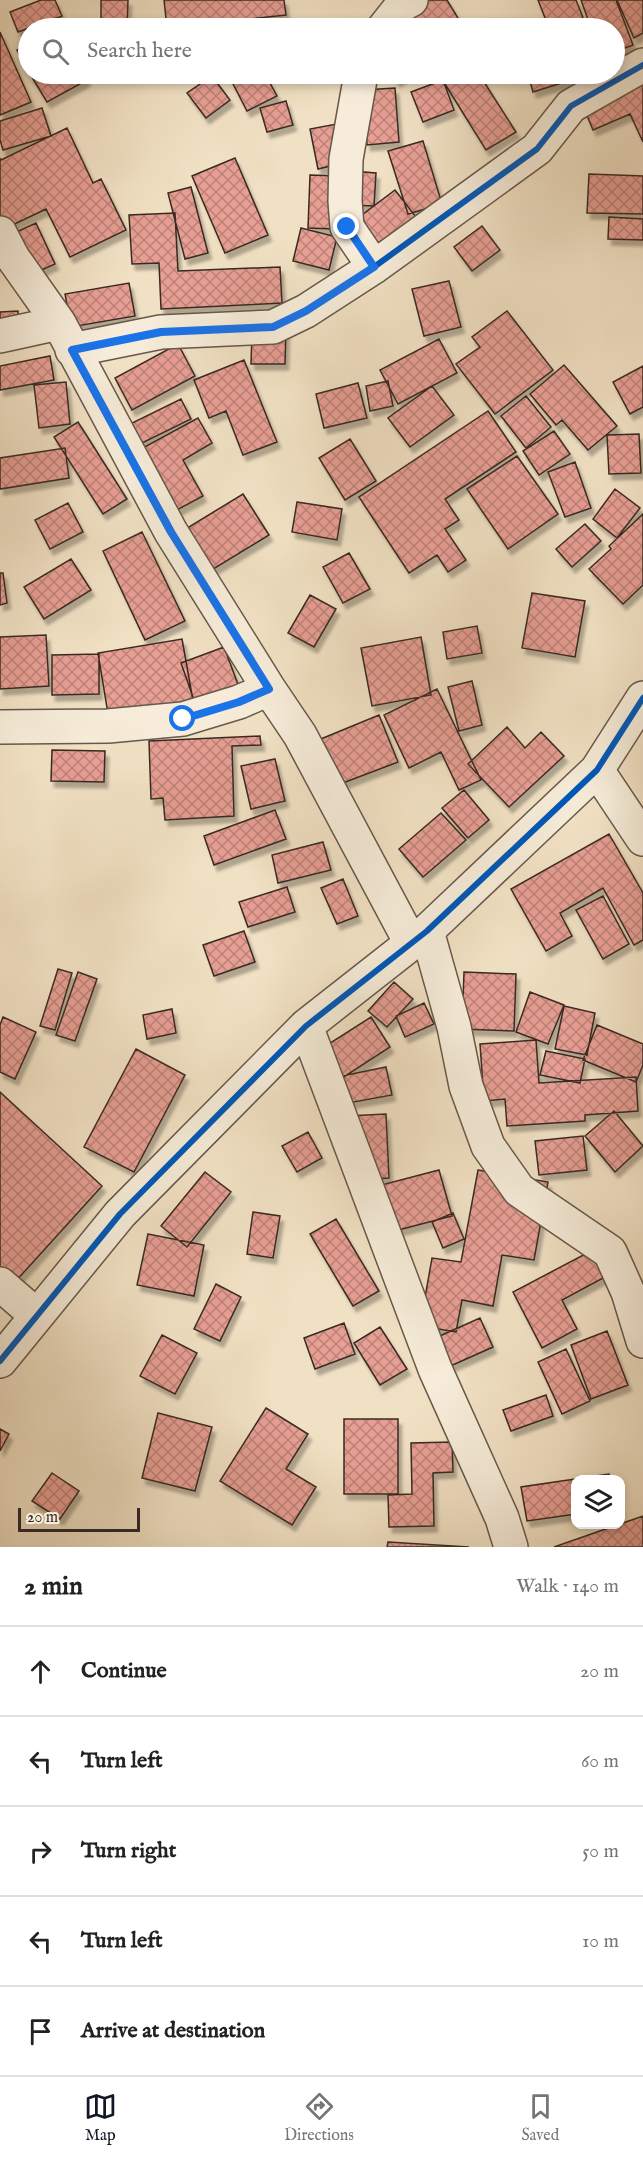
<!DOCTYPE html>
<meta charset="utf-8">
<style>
:root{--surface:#fff;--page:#f6f6f6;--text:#222;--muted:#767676;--line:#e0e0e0;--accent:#111827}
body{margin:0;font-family:"IM FELL English",serif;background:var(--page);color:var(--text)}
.controls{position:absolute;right:18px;bottom:18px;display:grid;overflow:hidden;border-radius:12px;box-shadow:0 3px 9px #0003}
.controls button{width:54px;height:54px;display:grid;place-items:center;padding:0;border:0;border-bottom:2px solid var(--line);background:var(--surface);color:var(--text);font:30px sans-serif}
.scale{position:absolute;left:18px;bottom:15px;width:122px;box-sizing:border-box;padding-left:6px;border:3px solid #392a23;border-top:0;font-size:16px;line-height:21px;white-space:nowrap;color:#392a23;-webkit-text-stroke:4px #f6ecd9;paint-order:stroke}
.stop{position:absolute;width:18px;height:18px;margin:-14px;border:4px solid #1a73e8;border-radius:50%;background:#fff}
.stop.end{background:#1a73e8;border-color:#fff;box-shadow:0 2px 6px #0008}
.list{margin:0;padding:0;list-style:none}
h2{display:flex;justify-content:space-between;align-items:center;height:78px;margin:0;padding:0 24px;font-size:26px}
h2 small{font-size:20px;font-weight:400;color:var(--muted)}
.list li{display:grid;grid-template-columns:39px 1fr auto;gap:18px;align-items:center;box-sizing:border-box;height:90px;padding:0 24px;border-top:2px solid var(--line)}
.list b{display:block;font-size:22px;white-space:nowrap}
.list em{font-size:20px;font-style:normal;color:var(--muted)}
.icon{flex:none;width:33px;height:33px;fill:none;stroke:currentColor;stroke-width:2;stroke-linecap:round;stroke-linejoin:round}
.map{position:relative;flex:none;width:643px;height:1547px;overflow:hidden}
.search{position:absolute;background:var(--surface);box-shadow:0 3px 9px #0003;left:18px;right:18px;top:18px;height:66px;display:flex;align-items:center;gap:15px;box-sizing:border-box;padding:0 21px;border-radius:33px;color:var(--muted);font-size:22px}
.sheet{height:528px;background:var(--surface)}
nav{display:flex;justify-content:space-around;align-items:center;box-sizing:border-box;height:84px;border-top:2px solid var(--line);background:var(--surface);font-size:16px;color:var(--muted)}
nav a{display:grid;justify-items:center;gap:3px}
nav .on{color:var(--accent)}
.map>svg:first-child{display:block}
</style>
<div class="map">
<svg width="643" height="1547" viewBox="0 0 643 1547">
<defs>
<pattern id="building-cross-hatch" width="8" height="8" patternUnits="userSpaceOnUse" patternTransform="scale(1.5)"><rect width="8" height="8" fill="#e79e93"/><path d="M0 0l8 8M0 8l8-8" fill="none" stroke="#bc8178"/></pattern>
<filter id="shadow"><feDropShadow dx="3.5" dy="6" stdDeviation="1.5" flood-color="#0004"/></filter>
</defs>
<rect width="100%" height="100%" fill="#f1e1c4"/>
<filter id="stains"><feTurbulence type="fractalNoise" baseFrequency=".00333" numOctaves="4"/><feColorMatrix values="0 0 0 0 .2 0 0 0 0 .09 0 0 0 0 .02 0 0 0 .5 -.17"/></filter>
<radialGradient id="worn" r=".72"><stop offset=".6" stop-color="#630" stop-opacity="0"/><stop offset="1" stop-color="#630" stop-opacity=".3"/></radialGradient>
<path fill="url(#building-cross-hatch)" stroke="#392a23" stroke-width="1.5" filter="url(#shadow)" d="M41 0H55L62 16 18 32 10 12Z
M101 0H128L127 28H101Z
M164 0H284L286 15 222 22V28H167Z
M426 0H447L464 28H402Z
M538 0H576L587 28H549Z
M581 0H616L633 45 614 52V28H591Z
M617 0H643V33L634 38Z
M0 32 31 102 0 115Z
M28 44V70L17 50Z
M30 74H83L87 80 47 102Z
M228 74H265L277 96 247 111Z
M392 74H407L397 81Z
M445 74H479L516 132 486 150 440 76Z
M528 74H566L568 81 533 92Z
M212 76 230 100 206 118 187 93Z
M443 80 454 110 423 122 411 92Z
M643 80V142L630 114 593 130 583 106Z
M395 88 399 142 367 145 363 90Z
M286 101 293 125 267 132 260 108Z
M42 108 51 136 3 150 0 140V121Z
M347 122 355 160 318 169 310 129Z
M67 128 93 183 101 179 126 230 70 257 46 209 0 231V158L1 160Z
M423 141 442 204 408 214 388 151Z
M235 158 268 235 225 253 192 176Z
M352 171 376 173 374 206 350 205Z
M589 174 643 176V214L587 213Z
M310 175 337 176 335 229 308 228Z
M191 187 208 253 185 259 168 193Z
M395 190 416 217 375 249 354 221Z
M175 213 178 271 280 267 282 303 161 309 159 263 132 264 129 215Z
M609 217 643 219V240L608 239Z
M36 223 55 264 20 280 1 239Z
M482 226 500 250 472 271 454 247Z
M301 228 337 237 329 270 293 261Z
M449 281 461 327 424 336 412 289Z
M129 283 135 316 71 327 65 294Z
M18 311 19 329 0 331V312Z
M507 311 553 370 495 414 456 364 480 347 472 337Z
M252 331H286L285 364H251Z
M439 339 457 373 398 404 380 370Z
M178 344 195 376 132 410 115 378Z
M50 356 54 380 0 390V366Z
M244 360 277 442 243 455 226 411 209 418 194 380Z
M564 365 617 426 588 450 562 420 556 425 530 394Z
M643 366V407L630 414 613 382Z
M388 381 393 406 370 411 366 386Z
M66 382 70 424 39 428 34 385Z
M358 383 367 418 324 428 316 394Z
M432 386 454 415 410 447 388 418Z
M526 396 551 427 526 448 501 416Z
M181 399 191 419 140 444 130 424Z
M488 411 516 452 445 499 459 520 445 529 466 560 448 572 437 555 409 573 359 497Z
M198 418 212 443 183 460 203 496 173 512 139 450Z
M78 422 127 499 103 514 54 437Z
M554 431 570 454 539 475 523 451Z
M639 434 641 473 609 474 607 435Z
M350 439 376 481 345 500 319 458Z
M65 448 69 478 0 489V458Z
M517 456 558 514 508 549 467 489Z
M575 462 591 508 565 517 548 472Z
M615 489 640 508 617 538 593 519Z
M243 494 269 535 210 571 184 530Z
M297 502 342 509 337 540 292 532Z
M68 503 83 532 50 549 35 520Z
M643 514V585L623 604 589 569 611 549 609 546Z
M585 524 601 541 572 567 556 549Z
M142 532 185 621 145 640 103 551Z
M349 553 370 589 343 603 323 567Z
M71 559 91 590 44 619 24 587Z
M0 573H3L7 603 0 605Z
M532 593 585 601 575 657 522 648Z
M310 595 336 609 314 647 288 633Z
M477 626 482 653 447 659 443 632Z
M46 635 49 686 0 689V637Z
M421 637 431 695 372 706 361 648Z
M182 639 194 706 109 720 98 653Z
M224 647 239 687 195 703 181 663Z
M99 654V694L52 695V655Z
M472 681 482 725 459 731 448 687Z
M437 689 481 780 459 790 441 752 409 768 384 715Z
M379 715 398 762 335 786 316 741Z
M507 727 525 748 541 732 564 756 509 807 468 764Z
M260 736 261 745 232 746 234 816 165 820 163 798 151 799 149 741Z
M52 750 105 751 104 782 51 781Z
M275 759 285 801 251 809 241 766Z
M464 790 489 820 468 838 442 808Z
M275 810 286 839 214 865 204 836Z
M441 813 466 840 423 877 399 849Z
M609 834 643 893V940L634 945 603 888 560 913 572 936 546 951 511 889Z
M323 842 331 870 278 883 272 855Z
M343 879 358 916 337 924 321 888Z
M287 887 295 912 248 927 239 902Z
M603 896 629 944 603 959 576 910Z
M244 931 255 962 214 976 203 945Z
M58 969 72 973 55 1030 40 1026Z
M78 972 97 979 75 1041 56 1035Z
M464 972 516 974 514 1031 462 1029Z
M394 982 413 999 387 1027 368 1011Z
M530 992 564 1005 548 1044 516 1032Z
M424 1003 434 1024 405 1037 396 1016Z
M564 1006 595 1013 587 1055 555 1049Z
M172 1009 176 1033 147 1039 143 1015Z
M3 1017 36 1032 15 1079 0 1072V1025Z
M371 1017 390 1047 333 1084 313 1054Z
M597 1025 643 1044V1065L636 1082 583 1060Z
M536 1040 539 1083 636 1077 638 1111 585 1115V1121L507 1126 505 1099 484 1101 480 1044Z
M136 1049 185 1075 134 1172 84 1147Z
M546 1051 585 1059 580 1083 540 1075Z
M386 1067 392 1095 343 1104 337 1077Z
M0 1092 102 1186 15 1282 0 1268Z
M614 1111 643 1146 615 1172 585 1136Z
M386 1114 389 1178 351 1180 347 1116Z
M308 1132 322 1158 297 1172 282 1146Z
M583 1136 587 1170 539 1175 535 1141Z
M439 1170 452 1216 383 1234 370 1188Z
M478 1170 548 1182 534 1260 502 1255 493 1306 462 1300 456 1332 420 1326 432 1258 461 1262Z
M205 1172 231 1192 187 1247 161 1226Z
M253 1212 280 1216 273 1258 247 1254Z
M453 1213 464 1239 443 1248 432 1222Z
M336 1219 379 1291 353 1306 310 1234Z
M148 1234 204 1245 194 1296 137 1285Z
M591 1251 605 1277 562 1300 577 1329 542 1348 513 1292Z
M216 1284 241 1297 220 1341 194 1329Z
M480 1318 493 1347 446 1368 433 1339Z
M344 1323 355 1354 315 1369 304 1338Z
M380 1327 407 1369 380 1385 354 1343Z
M607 1331 628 1385 591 1399 571 1345Z
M162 1335 197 1353 175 1394 140 1376Z
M566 1349 590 1401 562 1414 538 1362Z
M546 1395 553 1416 511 1431 503 1410Z
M266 1408 308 1434 286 1469 316 1487 292 1525 220 1481Z
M158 1413 212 1427 195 1491 142 1478Z
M344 1419H398V1494H344Z
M0 1429 9 1434 0 1451Z
M452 1442 453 1472 433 1473 434 1526 389 1527 388 1495 412 1494 411 1443Z
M52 1473 79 1491 60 1519 32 1501Z
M609 1474 610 1480H576V1514L527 1521 521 1487Z
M643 1516V1547H554L620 1524Z
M388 1542 469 1547H387Z"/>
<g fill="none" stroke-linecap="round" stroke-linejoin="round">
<defs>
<path id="minor" d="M384 28 403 4 411 0
M361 74 346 159 345 201 347 227 374 267
M0 233 13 258 59 323
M0 336 59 323 171 532 269 689
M72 350 161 332 273 327 306 311 374 267 537 149 571 106 643 65
M0 727 108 726 183 719 239 702 269 689 300 735 411 943
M597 770 643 839
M427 931 454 1027 466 1086 488 1146 519 1190 610 1252 628 1292 643 1341
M306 1026 435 1369 502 1518 511 1547
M0 1284 36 1315
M0 1361 120 1214 306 1026 427 931 597 770 643 698"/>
</defs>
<use href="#minor" stroke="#67584b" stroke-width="36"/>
<use href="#minor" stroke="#f6ecd9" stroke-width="33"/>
<defs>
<path id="cycleway" d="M72 350 161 332 273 327 306 311 374 267 537 149 571 106 643 65
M0 1361 120 1214 306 1026 427 931 597 770 643 698"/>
</defs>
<use href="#cycleway" stroke="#f6ecd9" stroke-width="10"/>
<use href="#cycleway" stroke="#0057b8" stroke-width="6"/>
</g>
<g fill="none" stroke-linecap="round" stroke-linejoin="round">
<path stroke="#1a73e8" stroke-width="8" d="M183 719 239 702 269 689 171 532 72 350 161 332 273 327 306 311 374 267 347 227"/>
</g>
<rect width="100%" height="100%" filter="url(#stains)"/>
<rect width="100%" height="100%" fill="url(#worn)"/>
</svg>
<div class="controls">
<button><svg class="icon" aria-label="layers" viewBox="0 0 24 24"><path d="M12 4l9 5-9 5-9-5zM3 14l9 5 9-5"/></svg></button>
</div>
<div class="scale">20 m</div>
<div class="stop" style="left:183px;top:719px"></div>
<div class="stop end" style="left:347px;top:227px"></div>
<div class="search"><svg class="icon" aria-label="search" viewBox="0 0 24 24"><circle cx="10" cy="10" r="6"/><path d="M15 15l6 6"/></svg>Search here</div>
</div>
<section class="sheet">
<h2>2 min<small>Walk · 140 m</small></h2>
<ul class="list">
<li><svg class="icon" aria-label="ahead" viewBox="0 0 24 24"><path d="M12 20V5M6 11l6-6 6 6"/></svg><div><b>Continue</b></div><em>20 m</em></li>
<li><svg class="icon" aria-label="left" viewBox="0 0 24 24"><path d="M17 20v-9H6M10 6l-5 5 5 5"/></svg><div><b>Turn left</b></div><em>60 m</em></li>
<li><svg class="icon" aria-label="right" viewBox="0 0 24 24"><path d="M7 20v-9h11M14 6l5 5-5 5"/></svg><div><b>Turn right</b></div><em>50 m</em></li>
<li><svg class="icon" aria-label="left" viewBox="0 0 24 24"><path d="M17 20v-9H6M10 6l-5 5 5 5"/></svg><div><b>Turn left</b></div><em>10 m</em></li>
<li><svg class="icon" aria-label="arrive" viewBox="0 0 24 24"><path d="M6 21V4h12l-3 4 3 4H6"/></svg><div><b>Arrive at destination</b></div></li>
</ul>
</section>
<nav>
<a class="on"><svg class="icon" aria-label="map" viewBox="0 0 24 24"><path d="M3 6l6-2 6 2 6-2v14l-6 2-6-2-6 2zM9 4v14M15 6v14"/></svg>Map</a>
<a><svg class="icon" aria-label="directions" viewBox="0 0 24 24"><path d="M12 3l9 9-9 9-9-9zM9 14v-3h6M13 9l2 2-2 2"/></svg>Directions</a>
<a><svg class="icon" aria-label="saved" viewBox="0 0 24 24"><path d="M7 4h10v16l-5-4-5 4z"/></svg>Saved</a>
</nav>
